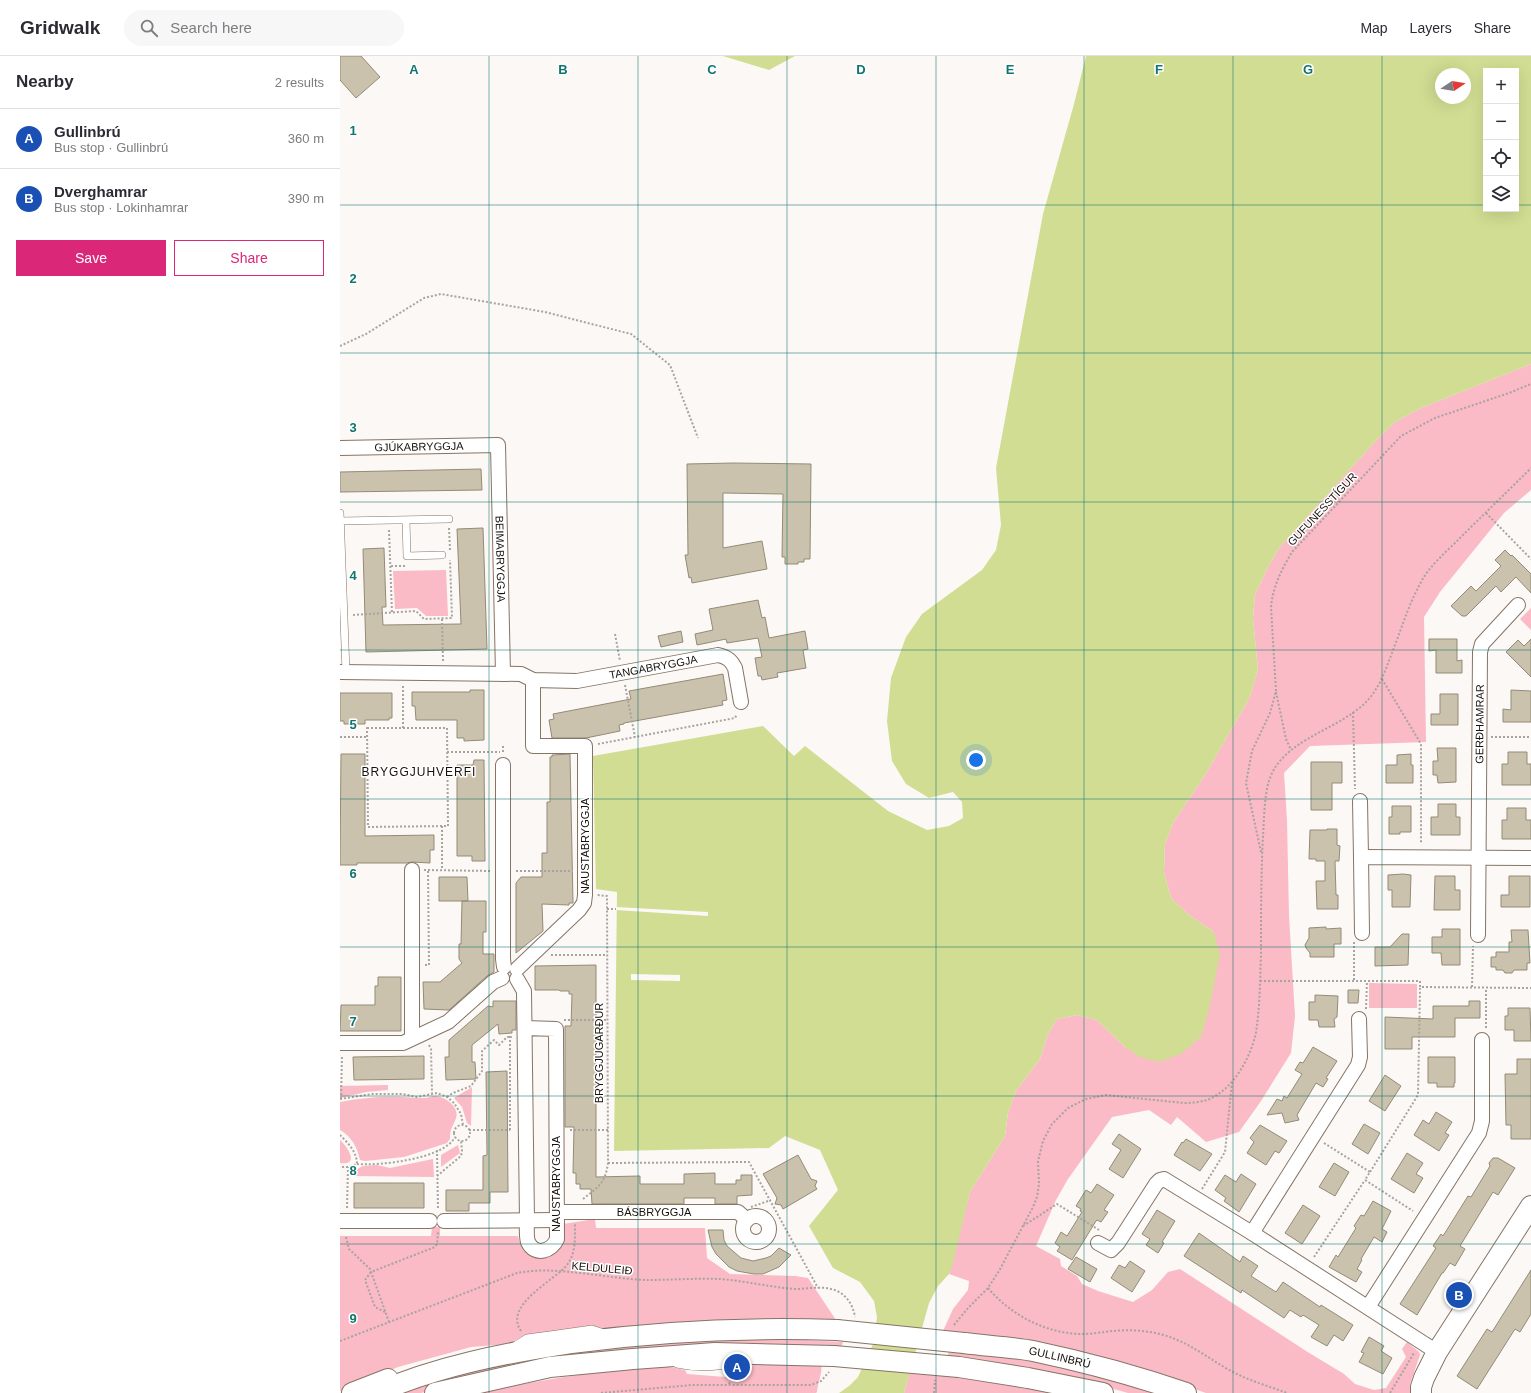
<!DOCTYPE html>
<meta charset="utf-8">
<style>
:root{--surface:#fff;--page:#f7f7f7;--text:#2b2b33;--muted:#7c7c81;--line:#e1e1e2;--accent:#db2777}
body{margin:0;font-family:Arial,sans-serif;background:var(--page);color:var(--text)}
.controls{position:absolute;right:12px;top:12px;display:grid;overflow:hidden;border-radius:0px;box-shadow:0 4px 16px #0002}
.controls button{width:36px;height:36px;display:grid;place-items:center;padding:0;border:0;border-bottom:1px solid var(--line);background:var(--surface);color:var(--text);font:20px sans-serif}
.compass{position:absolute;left:1095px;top:12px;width:36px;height:36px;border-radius:50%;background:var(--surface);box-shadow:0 4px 16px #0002;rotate:78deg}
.you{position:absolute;left:636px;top:704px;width:14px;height:14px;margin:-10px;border:3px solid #fff;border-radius:50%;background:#1a73e8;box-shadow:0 0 0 6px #1a73e833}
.badge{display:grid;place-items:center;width:26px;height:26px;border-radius:50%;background:var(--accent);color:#fff;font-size:13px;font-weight:700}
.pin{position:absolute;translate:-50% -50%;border:2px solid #fff;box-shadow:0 1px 4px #0006}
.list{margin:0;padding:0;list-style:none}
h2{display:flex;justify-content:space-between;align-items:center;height:52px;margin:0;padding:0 16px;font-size:17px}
h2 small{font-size:13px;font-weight:400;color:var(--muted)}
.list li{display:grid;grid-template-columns:26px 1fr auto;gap:12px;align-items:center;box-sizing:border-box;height:60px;padding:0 16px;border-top:1px solid var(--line)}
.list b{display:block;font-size:15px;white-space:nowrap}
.list p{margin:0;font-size:13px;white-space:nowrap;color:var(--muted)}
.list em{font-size:13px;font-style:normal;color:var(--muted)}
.actions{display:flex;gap:8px;padding:12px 16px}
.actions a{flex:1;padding:9px 0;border:1px solid var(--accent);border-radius:0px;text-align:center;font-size:14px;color:var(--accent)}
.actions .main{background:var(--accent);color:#fff}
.icon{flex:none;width:22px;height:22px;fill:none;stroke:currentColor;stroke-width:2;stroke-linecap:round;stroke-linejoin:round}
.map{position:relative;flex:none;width:1191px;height:1337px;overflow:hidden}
header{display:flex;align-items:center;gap:24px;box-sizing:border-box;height:56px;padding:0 20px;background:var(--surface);border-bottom:1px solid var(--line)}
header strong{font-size:19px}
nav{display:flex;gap:22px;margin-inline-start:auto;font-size:14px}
.search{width:280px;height:36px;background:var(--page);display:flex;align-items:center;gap:10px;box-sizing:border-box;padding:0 14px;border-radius:22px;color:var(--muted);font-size:15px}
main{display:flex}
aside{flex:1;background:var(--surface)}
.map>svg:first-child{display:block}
</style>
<header>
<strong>Gridwalk</strong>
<div class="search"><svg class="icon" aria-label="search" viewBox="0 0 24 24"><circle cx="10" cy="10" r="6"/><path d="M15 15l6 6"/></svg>Search here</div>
<nav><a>Map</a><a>Layers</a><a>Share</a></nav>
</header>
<main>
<aside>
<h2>Nearby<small>2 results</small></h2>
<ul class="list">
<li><span class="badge" style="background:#1a4fb4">A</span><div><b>Gullinbrú</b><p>Bus stop · Gullinbrú</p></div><em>360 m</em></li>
<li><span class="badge" style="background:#1a4fb4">B</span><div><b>Dverghamrar</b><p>Bus stop · Lokinhamrar</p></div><em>390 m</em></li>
</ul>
<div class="actions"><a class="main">Save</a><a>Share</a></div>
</aside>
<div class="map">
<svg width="1191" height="1337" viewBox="0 0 1191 1337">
<rect width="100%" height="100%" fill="#fcf8f5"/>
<path fill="#fabac6" d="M1191 308V434L1164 457 1100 536 1084 561 1086 686 970 690 944 717 947 764 949 860 955 960 951 997 921 1045 899 1076 866 1086 837 1061 831 1069 809 1054 772 1061 728 1123 716 1144 696 1190 720 1203 721 1210 737 1220 742 1228 758 1235 793 1246 812 1234 828 1216 840 1213 966 1295 1004 1318 1015 1328 1034 1334 1046 1332 1066 1301 1062 1293 1067 1286 1079 1296 1080 1299 1070 1328V1337H866L843 1329 603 1275 613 1253 628 1234 629 1225 609 1218 630 1136 665 1080 668 1057 676 1035 700 1003 708 978 717 963 737 959 757 964 786 992 874 876 849 859 831 842 824 816 825 788 834 765 865 719 910 641 918 613 913 563 915 539 927 513 939 492 1040 380 1055 366 1081 352Z
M106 514 108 560H86L77 552 55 553 53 515Z
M1191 552V574L1180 563Z
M1029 927 1077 928V952H1029Z
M48 1029V1034L26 1036 0 1042V1030Z
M132 1031 131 1070 127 1067 122 1051 114 1042Z
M93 1040C103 1039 120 1050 116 1062 113 1071 110 1071 110 1083L107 1087 64 1101 25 1105 20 1104C17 1091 12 1081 0 1074V1046C20 1042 41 1040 62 1041 72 1041 83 1044 93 1040Z
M0 1084C8 1091 20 1110 0 1107Z
M118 1089 120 1097 101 1111V1099Z
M93 1103 94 1121 14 1120 13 1117 17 1113 23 1110 37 1109 50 1112Z
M255 1163 256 1172H365L367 1202 390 1218 455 1220 468 1222 498 1267 277 1274 248 1270 181 1281 169 1288 131 1291 58 1311 0 1335V1180H91L92 1171H100V1180H178C185 1216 234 1203 223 1168Z
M429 1282 503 1286 501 1293 169 1312 81 1337H56L142 1310 281 1290Z
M609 1290 648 1295 731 1312 821 1337H788L760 1329 654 1307 608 1300Z
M481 1307C483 1317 478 1325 477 1336L476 1337H141C183 1327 226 1320 268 1315 294 1312 320 1307 345 1314L347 1318 385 1321 396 1320 415 1308Z
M570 1315 655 1323 720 1337H564Z"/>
<path fill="#d1dd92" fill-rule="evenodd" d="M383 0H455L429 14Z
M746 0H1191V308L1081 352 1055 366 1040 380 939 492 927 513 915 539 913 563 918 613 910 641 865 719 834 765 825 788 824 816 831 842 849 859 874 876 880 899 869 954 861 981 841 998 819 1006 800 1001 786 992 757 964 737 959 717 963 708 978 700 1003 676 1035 668 1057 665 1080 630 1136 612 1211 609 1218 598 1230 589 1247 564 1337H499L509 1330 518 1321 533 1288 537 1261 534 1245 520 1226 493 1212 469 1170 498 1134 480 1094 445 1080 429 1092 274 1095 277 836 256 833 253 700 423 670 454 700 465 690 548 755 587 774 609 770 623 762 622 746 613 736 589 742 566 728 552 705 547 665 551 622 566 581 582 558 642 514 656 494 661 469 656 412 703 158 734 48ZM1146 15H1176V153H1146ZM1101 18H1125V42H1101Z"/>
<path fill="#fcf8f5" d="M276 851 368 856V860L276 854Z
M291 918 340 919V925L291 924Z"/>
<path fill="#cac2ac" stroke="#938b77" d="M0 0H21L40 21 16 42 0 24Z
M393 407 471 408 470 503H464V506H458V508H445V501H442L443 438 383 437V492L422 485 427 513 352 527 351 521 349 522 345 499H348L347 408Z
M141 413 142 434 0 436V416Z
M143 472 147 593 26 596 23 493 44 492 46 551H42L43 569 121 568 117 473Z
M1165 494 1171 500 1172 499 1191 518V537L1176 521 1161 536 1156 530 1126 560H1122L1111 550 1131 530 1136 535 1161 510 1155 504Z
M418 544 422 562 425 561 429 582 465 575 468 593 463 594 466 612 437 617 438 621 422 624 421 620H418L415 602 422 601 418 582 387 587 386 583 357 589 355 578 373 574 369 553Z
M341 575 343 586 321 591 318 580Z
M1089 583H1117V605L1122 604V617H1096V594L1089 595Z
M1191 583V621L1166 596 1178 584 1184 590Z
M383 618 387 644 382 645 383 649 284 667V668L279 669 280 675 246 682H212L209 664 214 663 213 658 291 643 289 635Z
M130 634H144V684L124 685V682H117V664H76L75 650H72V636H130Z
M1171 634 1191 635V666H1163V653L1171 654Z
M0 637H52V662H49V664H25V668H4V665H0Z
M1100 638H1118V669H1091V658H1100Z
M1097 692H1116V726L1098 727 1097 719H1093V705H1098Z
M1168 696H1187V708H1191V729H1162V708H1168Z
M1 698H25V780L94 779V794H90V807L72 806 67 807H17V809H0Z
M230 698 233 847H229V849L202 848 203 875 176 897V827L181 821H202V797H207V746H210V701H212V699Z
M1071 698V709H1073V727H1046V709H1057V699Z
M134 704H144L145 805H132V800H117V709H133Z
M971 706H1002V727H992V754H971Z
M1098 748H1116V761H1120V779H1091V761H1098Z
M1052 750H1071V776H1060V778H1049V761H1052Z
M1167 752H1186V764H1191V783H1162V764H1167Z
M987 773H997V789L1000 790 999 805H995L996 839H998V853H977L976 825H985V805H976V803H969L970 774H987Z
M1063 818 1071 819 1070 851H1052V834H1048V819Z
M1095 820H1115V834H1120V854H1094Z
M1169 820H1190V851H1161V839H1169Z
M99 821H127L128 845H122H146V876H143V898H154V916L147 920 109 954 84 953 83 926H100L122 907 119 903V888H121L122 845H99Z
M986 871V873L1001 872V888H994V901H970V897L966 892 965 889 969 882V872Z
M1102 873H1120V909H1102L1101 897H1092V881H1102Z
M1171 874H1188L1190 907H1187V914H1174L1172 917H1165L1163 914H1156V911H1151V901H1156V896H1169V886H1172Z
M1062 878H1069L1068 909 1035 910V891H1050Z
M256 909V1121L300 1120V1128H344V1118L375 1117V1128H396V1124H401V1119H412V1139L397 1140V1148H375V1142H344V1148H252L251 1133H240V1128H236V1117H233L234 1071H225V970H231L232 938H229V935H220L219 934H195V910Z
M38 921H61V975H0L1 949H35V930H38Z
M1008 934H1019L1018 947H1008Z
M975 939 998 940 997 961 994 963 995 971H979L978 964H969V946H975Z
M153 945H176V974H172V977L159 978 158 968 132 989V1006H135L136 1023 106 1024 105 1001H109V984L148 950 153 951Z
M1129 945H1140V962H1115V981H1072V993H1045V961L1093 963V950H1129Z
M1168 952H1190L1191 985H1174V974H1165V960H1168Z
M973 991 997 1005 986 1022 988 1023 983 1031 976 1027 957 1059 959 1064 945 1067 942 1057 927 1059 937 1043 942 1045 944 1040 947 1042 962 1018 955 1014 960 1006 963 1007Z
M84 1000V1023L14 1024 13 1001Z
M1088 1001H1115V1027H1114V1031H1097V1027H1088Z
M1177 1003H1191V1083H1171V1069H1166L1165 1018H1177Z
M167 1015 168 1136H150V1147H129V1155H106V1134H143V1100L147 1099 146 1016Z
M1045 1019 1061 1030 1045 1055 1029 1045Z
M1096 1056 1112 1066 1105 1077 1109 1079 1099 1095 1074 1079 1083 1064 1089 1068Z
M1024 1068 1040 1077 1028 1098 1012 1088Z
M920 1069 947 1085 939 1097 935 1095 926 1109 907 1097 914 1086 910 1082Z
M779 1078 801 1093 783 1122 769 1113 781 1094 772 1088Z
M846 1083 872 1098 860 1115 834 1099 842 1086 843 1087Z
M1067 1097 1083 1107 1076 1118 1083 1122 1074 1137 1051 1123Z
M458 1099 471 1123 477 1125 475 1130 477 1133 443 1153 441 1149 435 1148 437 1142 423 1118Z
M1153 1102H1158L1175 1112 1158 1139 1153 1136 1120 1190 1125 1193 1115 1210 1110 1207 1103 1217H1102L1077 1259 1060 1248 1096 1192 1093 1190 1101 1178 1103 1180 1128 1140 1131 1141 1150 1110 1149 1107Z
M994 1107 1009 1116 995 1140 979 1131Z
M901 1118 916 1128 899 1156 884 1145 886 1142 875 1134 885 1119 896 1126Z
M14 1127H84V1152H14Z
M757 1128 774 1139 764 1154 768 1156 761 1166 757 1164 756 1165 732 1204 717 1195 720 1191 715 1187 721 1176 727 1180 742 1156 740 1155 741 1153 736 1150 746 1134 751 1137Z
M1033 1145 1051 1155 1042 1173 1047 1176 1042 1186 1034 1181 1021 1203 1022 1204 1017 1213 1022 1216 1016 1226 989 1211 996 1199 998 1201 1016 1172 1014 1170 1021 1159 1024 1160Z
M963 1149 980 1160 962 1188 945 1177Z
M817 1154 835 1165 822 1186 824 1187 818 1197 806 1189 810 1183 802 1178Z
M368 1174H383L384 1184 387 1190 401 1202 413 1205 426 1202 431 1200 439 1192 451 1199 439 1211 423 1218H414L397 1215 389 1211 376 1198 372 1191Z
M859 1177 900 1206 903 1200 918 1210 911 1220 936 1236 943 1226 980 1251 981 1249 1013 1269 1003 1285 994 1279 987 1290 971 1281 979 1269 963 1259 961 1261 950 1254 944 1262 902 1234 901 1237 844 1200Z
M736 1201 757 1213 750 1226 728 1213Z
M790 1205 805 1215 792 1236 771 1222 779 1209 785 1212Z
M1191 1214V1258L1180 1276 1175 1273 1137 1333 1117 1320 1147 1273 1152 1276Z
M1029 1281 1044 1290 1041 1295 1052 1302 1043 1318 1019 1306 1024 1297 1021 1296Z"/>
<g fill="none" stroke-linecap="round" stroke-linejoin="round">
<defs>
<path id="lane" d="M0 457 6 616
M66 464 67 500 102 499
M0 465 109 463
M176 1289 187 1282 210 1279 252 1273 264 1277
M337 1308C359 1313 385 1310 406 1305"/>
<g id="street">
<path id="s1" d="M0 392 158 389 163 618"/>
<path id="s2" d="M0 616 181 618 193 624 237 625 378 599C387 601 391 604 395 612L401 646"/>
<path d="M163 709V903L164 911"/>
<path d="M1020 745 1021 801"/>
<path d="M1022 877 1021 801 1191 802"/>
<path id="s3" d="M1138 879 1140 596 1142 588 1178 549"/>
<path d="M177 913 239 854 244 847 245 839V690H193V624"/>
<path d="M177 923 184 935 187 1164C187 1171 186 1180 188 1186 195 1201 212 1195 217 1183L216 973 185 972"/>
<path d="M72 982V814"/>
<path d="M0 987H63L108 966 153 926 162 922"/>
<path id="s4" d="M217 1156H398L407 1164"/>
<circle cx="416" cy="1173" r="13"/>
<path d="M0 1165H90"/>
<path d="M104 1165 217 1164"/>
<path d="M912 1177 1018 1009 1020 1001 1019 963"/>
<path d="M758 1187 771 1194 778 1187 816 1128 820 1124 824 1123 912 1177 1097 1296"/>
<path d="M1028 1251 1139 1077 1142 1065V984"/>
</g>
<g id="secondary">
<path id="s5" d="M624 1287C647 1290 671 1291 693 1295 745 1306 797 1320 846 1337"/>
<path d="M619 1311 688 1322 763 1337"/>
<path d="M12 1337 48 1323"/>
<path d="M36 1337C98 1310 165 1297 231 1287 320 1275 408 1271 497 1274"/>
<path d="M95 1337 210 1311 293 1303 375 1297 494 1300"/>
<path d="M1081 1337V1331L1084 1322 1097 1296 1191 1150"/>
</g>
</defs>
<use href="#lane" stroke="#867465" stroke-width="8"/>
<use href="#street" stroke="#867465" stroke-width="16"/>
<use href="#secondary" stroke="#867465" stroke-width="22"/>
<path stroke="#a8a39f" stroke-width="2" stroke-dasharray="2 2" stroke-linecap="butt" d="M0 290 26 278 84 242 101 238 205 256 291 278 330 309 358 382
M1146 457 1191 503
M109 472 110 494
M49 474 52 557
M51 510H65
M13 559 76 555 84 563 112 562 110 504
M102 563 103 605
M275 578 280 605
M1042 623 1081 688V788
M285 629 295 681
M63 630V672
M936 636 946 683 951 694
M1013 656 1015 733
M27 672H107L108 770 28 771Z
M0 681H27
M1151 681H1191
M258 688 395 662 397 658
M163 690V696
M107 696H160
M102 770V814
M921 796 906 727 912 695 930 657 936 635 931 551C933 530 942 513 952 496L1061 380 1095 362 1169 337 1191 328
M84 814 151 815
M176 815H233
M267 853H276
M1014 886V925
M211 899H267
M85 909H89L88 814
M920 925H1080V931L1191 932
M1132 931 1133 890
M1026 953 1027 925
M224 964H267
M1146 972V932
M170 980V1074
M89 989 91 993 92 1037
M107 1041 113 1037 131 1030 142 1015V995L154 984 159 989 167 981H172
M0 1043 32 1038H62L77 1041 97 1037 107 1041 114 1047 121 1058 123 1069
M1 1043 2 999
M114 1077a8 8 0 1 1 16 0a8 8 0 1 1-16 0Z
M129 1074H170
M230 1074H268
M0 1079C8 1087 17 1096 17 1108L9 1111H0
M984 1087 1030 1116 1025 1124 1073 1155
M97 1094 98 1154
M268 1107 409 1106 478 1232
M17 1108C39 1110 104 1103 115 1081
M1030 1116 1078 1039 1080 932
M97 1120 121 1100 122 1095 121 1084
M862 1133 885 1096 892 1026
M243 1143C259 1130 265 1128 268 1107L267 840 257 839
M411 1151 431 1144
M7 1152 8 1111
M683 1170 717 1148 759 1174
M6 1181 9 1193 30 1213 49 1266
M974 1201 1025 1124
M648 1232C671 1259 706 1278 743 1278 753 1278 763 1276 773 1275 794 1273 816 1275 835 1283 858 1292 877 1309 899 1319 914 1326 931 1331 947 1337
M45 1256 35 1251 25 1224 31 1216 95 1191 97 1188 98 1176
M614 1269 628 1252 648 1232 659 1215 693 1151 697 1141 699 1128 698 1105 703 1085 712 1068 728 1052 746 1043 766 1039 844 1047C852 1047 860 1046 867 1044 892 1035 911 1002 916 976 920 951 920 924 921 898 921 859 921 819 923 780 924 765 924 749 927 733 935 685 993 677 1024 648 1039 634 1045 615 1052 597 1062 571 1070 544 1084 521 1091 509 1108 494 1119 483 1143 459 1167 436 1191 412
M181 1275C163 1249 214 1225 227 1209 236 1197 235 1183 235 1168
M0 1285 177 1217C216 1209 266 1223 307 1224 331 1224 356 1222 380 1223 405 1225 430 1231 455 1233 467 1233 480 1230 491 1233 505 1236 513 1248 515 1261
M389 1328 394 1318
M261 1337 352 1329H471L481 1325 489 1316
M594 1337 595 1324
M1050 1337 1074 1297"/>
<use href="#lane" stroke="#fff" stroke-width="7"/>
<use href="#street" stroke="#fff" stroke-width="14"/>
<use href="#secondary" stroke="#fff" stroke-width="20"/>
<defs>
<path id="secondary-bridge" d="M497 1274 624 1287
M494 1300 619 1311"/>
</defs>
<use href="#secondary-bridge" stroke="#867465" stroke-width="22" stroke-linecap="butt"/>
<use href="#secondary-bridge" stroke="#fff" stroke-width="20"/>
</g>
<path fill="none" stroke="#0f766e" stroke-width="1" stroke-opacity="0.55" d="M149 0V1337M298 0V1337M447 0V1337M596 0V1337M744 0V1337M893 0V1337M1042 0V1337M0 149H1146M1176 149H1191M0 297H1191M0 446H1191M0 594H1191M0 743H1191M0 891H1191M0 1040H1191M0 1188H1191"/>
<g text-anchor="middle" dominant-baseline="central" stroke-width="3" stroke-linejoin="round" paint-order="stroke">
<g font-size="11" fill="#17100b" stroke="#fff">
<text stroke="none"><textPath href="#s1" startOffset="79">GJÚKABRYGGJA</textPath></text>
<text transform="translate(982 453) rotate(-47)">GUFUNESSTÍGUR</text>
<text stroke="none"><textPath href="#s1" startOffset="272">BEIMABRYGGJA</textPath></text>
<text stroke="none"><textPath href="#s2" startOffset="316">TANGABRYGGJA</textPath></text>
<text stroke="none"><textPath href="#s3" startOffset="211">GERÐHAMRAR</textPath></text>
<text transform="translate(245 790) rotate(-90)">NAUSTABRYGGJA</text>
<text transform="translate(259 997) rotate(-90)">BRYGGJUGARÐUR</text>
<text transform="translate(216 1128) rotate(-90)">NAUSTABRYGGJA</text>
<text stroke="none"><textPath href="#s4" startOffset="97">BÁSBRYGGJA</textPath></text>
<text transform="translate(262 1212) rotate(5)">KELDULEIÐ</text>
<text stroke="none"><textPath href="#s5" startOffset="97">GULLINBRÚ</textPath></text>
</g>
<g font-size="12" letter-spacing="1" fill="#17100b" stroke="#fff">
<text x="79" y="716">BRYGGJUHVERFI</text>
</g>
</g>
<g font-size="13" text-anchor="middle" font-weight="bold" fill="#0f766e" stroke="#fff" stroke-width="3" stroke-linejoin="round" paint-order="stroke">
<text x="74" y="18">A</text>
<text x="223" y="18">B</text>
<text x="372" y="18">C</text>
<text x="521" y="18">D</text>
<text x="670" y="18">E</text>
<text x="819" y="18">F</text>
<text x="968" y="18">G</text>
<text x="13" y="79">1</text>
<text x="13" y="227">2</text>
<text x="13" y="376">3</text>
<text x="13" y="524">4</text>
<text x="13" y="673">5</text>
<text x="13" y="822">6</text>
<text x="13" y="970">7</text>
<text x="13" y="1119">8</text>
<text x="13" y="1267">9</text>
</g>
</svg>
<div class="controls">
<button>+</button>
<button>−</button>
<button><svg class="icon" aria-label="locate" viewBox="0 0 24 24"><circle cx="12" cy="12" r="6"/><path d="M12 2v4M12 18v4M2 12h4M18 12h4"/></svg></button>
<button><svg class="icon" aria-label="layers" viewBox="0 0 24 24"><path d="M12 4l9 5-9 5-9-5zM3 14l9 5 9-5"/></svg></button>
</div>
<svg class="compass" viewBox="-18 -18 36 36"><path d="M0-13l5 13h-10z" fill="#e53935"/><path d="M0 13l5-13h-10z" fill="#7c7c81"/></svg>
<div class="you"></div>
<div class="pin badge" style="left:397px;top:1311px;background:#1a4fb4">A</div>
<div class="pin badge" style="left:1119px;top:1239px;background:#1a4fb4">B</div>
</div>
</main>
